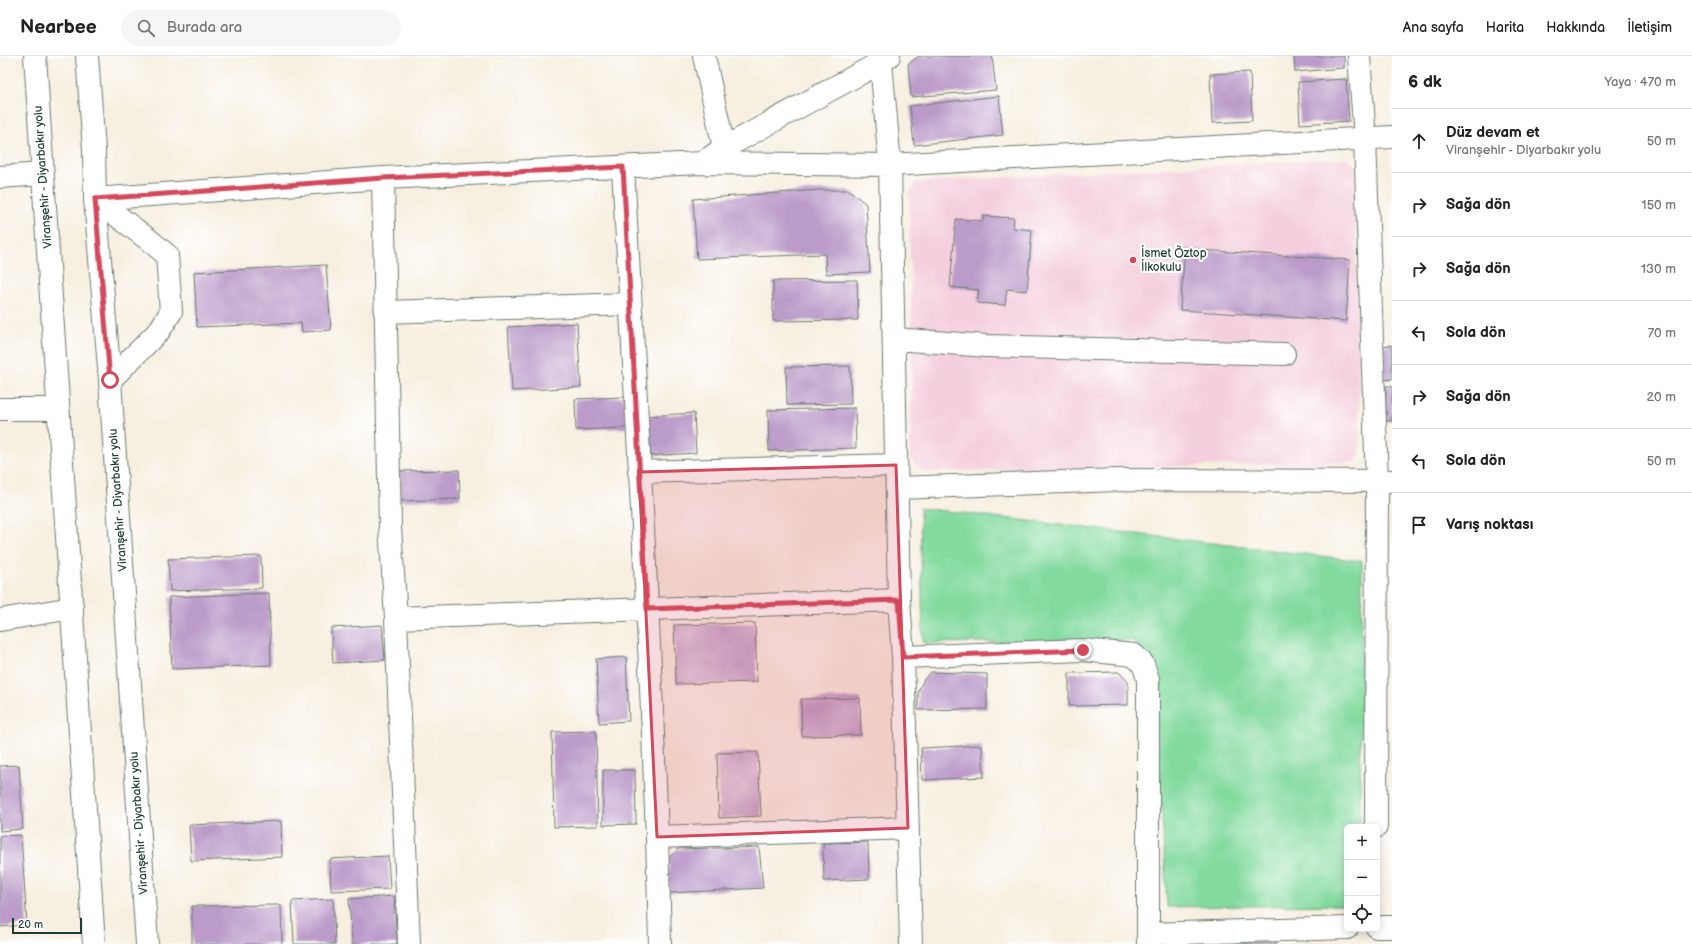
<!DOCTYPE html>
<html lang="tr">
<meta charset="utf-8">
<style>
:root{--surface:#fff;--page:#f6f6f6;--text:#202124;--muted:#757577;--line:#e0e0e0}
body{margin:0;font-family:"Balsamiq Sans",sans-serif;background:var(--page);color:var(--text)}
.controls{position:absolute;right:12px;bottom:12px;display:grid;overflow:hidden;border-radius:6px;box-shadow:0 2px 10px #0003}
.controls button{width:36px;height:36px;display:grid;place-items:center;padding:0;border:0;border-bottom:1px solid var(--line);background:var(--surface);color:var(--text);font:20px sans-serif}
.scale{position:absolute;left:12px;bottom:10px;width:70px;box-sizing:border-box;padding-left:4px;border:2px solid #1f3d34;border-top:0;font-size:11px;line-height:14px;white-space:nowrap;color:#1f3d34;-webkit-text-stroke:3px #fff;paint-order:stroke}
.stop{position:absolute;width:12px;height:12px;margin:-9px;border:3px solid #d1495b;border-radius:50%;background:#fff}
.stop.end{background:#d1495b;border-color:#fff;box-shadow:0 1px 4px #0008}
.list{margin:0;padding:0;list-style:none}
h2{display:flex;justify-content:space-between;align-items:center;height:52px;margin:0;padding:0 16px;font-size:17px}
h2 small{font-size:13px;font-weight:400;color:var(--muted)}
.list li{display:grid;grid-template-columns:26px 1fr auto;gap:12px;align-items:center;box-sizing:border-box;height:64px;padding:0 16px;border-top:1px solid var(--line)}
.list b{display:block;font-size:15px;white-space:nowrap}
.list p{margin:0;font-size:13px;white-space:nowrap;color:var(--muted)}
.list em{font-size:13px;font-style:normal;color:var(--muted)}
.icon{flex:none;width:22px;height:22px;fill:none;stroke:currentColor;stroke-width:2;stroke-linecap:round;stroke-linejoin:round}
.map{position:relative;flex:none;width:1392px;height:888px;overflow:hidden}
header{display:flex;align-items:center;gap:24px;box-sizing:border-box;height:56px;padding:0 20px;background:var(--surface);border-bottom:1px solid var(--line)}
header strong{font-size:19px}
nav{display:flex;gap:22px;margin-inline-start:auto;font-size:14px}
.search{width:280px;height:36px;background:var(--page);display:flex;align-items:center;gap:10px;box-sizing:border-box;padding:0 14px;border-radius:22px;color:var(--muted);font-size:15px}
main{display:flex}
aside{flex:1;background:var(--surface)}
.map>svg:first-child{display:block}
</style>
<header>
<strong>Nearbee</strong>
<div class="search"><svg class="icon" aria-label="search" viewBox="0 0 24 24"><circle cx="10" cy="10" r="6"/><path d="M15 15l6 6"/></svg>Burada ara</div>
<nav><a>Ana sayfa</a><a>Harita</a><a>Hakkında</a><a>İletişim</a></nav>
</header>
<main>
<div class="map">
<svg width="1392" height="888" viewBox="0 0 1392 888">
<rect width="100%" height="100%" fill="#fff"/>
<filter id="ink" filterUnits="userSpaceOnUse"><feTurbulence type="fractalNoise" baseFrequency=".025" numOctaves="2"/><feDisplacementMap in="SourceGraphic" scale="8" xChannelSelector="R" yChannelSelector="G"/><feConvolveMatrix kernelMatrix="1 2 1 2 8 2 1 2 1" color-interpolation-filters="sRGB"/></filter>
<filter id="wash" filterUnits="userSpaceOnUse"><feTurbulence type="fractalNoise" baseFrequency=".012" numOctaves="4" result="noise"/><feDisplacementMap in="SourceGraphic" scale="16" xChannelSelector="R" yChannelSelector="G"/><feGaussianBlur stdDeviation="0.9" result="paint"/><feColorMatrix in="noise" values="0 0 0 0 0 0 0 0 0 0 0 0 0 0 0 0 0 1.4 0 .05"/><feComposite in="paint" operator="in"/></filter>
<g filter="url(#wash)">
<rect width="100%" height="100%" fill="#f7efe0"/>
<path fill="#f4cfdd" d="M1347 102 1355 110 1360 397 1354 406 925 416 910 403 912 295 909 137 916 126Z"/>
<path fill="#82da9e" stroke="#508c69" d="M920 452 1362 505 1360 771H1347V849L1167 851 1153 603 1131 584 923 587Z"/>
<g id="blocks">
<path fill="#bb9bc9" d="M919 0H992L996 34 911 41 908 8Z
M1294 0H1344V12L1295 16Z
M1250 16 1252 65 1212 67 1210 18Z
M1346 23 1349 65 1300 68 1298 26Z
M999 40 1003 79 914 89 910 50Z
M820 134H849L866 148 870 216 826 218 825 198 697 203 693 143Z
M983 160 1014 162 1013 172 1032 174 1027 235 1007 233 1005 249 977 247 979 234 950 231 956 163 983 165Z
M1185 193 1350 204 1346 265 1180 254Z
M326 209 331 274 302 276 301 267 197 271 194 216Z
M857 224 858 264 773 265V225Z
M577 267 581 331 512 335 508 271Z
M1392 289V323L1384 324 1381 290Z
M850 310 851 348 787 349 786 311Z
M1386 330H1392V365H1386Z
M625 341 627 372 576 374 575 343Z
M855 352 856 392 769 395 768 354Z
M694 357 696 397 648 400 646 360Z
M459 414 460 443 398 445 397 415Z
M261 500 262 532 170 535 168 503Z
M269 537 271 609 172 613 169 541Z
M755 567 757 626 676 628 674 569Z
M382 569 385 604 333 607 331 572Z
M626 601 629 665 599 667 596 603Z
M931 616 987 618V653L918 654V636L924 623Z
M1119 616 1128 626V649L1069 650V617Z
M860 642 861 679 802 680 801 643Z
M596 675 598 770 554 771 552 676Z
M982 689 984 721 922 724 921 692Z
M758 696 761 760 719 762 717 697Z
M19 709 23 773 0 775V710Z
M603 714H635L636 768 603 769Z
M281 765 282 801 191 805 189 769Z
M21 779 27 869 0 871V780Z
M868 786 869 823 824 825 823 787Z
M759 791 763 832 669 837V802L677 793Z
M388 800 390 833 331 835 330 803Z
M394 840 397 888H352L349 843Z
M333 843 335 888H294L292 845Z
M281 849 282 888H192V850Z
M1276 884V888H1239V885Z"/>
</g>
</g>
<g filter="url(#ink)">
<use href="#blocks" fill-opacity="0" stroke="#6b7b70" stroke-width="1"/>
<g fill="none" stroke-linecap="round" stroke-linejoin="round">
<defs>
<path id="minor" d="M704 0 724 92
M1359 0 1365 83 1377 426 1376 771
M881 6 890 109 899 544 903 601 911 888
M702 107 724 92 881 6 889 0
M623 111C637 370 654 629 660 888
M0 121 42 118
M383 122 390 471 396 562 409 888
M95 143 383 122 702 107 890 109 1392 81
M95 143 149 184 167 199 171 256 159 275 110 324
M385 256 630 248
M895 283 987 290 1284 298
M0 353H58
M639 416 896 409
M897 432 1118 424 1392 425
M396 562 899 544
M0 564 72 552
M903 601 1083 594 1134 599 1143 608 1148 623V888
M657 781 908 772
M1377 871H1392
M1148 878 1347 872"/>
<path id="major" d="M35 0 94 888
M87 0 94 93 95 143 110 324 147 888"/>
</defs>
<use href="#minor" stroke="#6b7b70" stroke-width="24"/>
<use href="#major" stroke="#6b7b70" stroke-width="24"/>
<use href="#minor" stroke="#fff" stroke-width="22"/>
<use href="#major" stroke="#fff" stroke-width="22"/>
</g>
</g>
<g fill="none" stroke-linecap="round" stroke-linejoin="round" filter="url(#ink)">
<path stroke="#d1495b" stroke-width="5" d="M110 324 95 143 383 122 623 111 647 553 899 544 903 601 1083 594"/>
</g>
<path fill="#d1495b" fill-opacity="0.2" stroke="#d1495b" stroke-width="3" stroke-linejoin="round" d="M896 409 908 772 657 781 639 416Z"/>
<circle fill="#d1495b" stroke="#fff" stroke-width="1.5" cx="1133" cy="204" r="4"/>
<g text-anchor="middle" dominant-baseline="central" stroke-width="4" stroke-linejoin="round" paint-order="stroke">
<g font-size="12" fill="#1f3d34" stroke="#fff">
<text transform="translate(43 121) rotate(-94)">Viranşehir - Diyarbakır yolu</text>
<text transform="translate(118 444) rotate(-94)">Viranşehir - Diyarbakır yolu</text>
<text transform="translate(139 767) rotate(-94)">Viranşehir - Diyarbakır yolu</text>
</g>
<g font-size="12" fill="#1f3d34" stroke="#fff" text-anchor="start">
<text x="1141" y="197">İsmet Öztop<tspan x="1141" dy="14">İlkokulu</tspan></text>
</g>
</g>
</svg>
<div class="controls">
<button>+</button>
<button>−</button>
<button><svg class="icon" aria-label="locate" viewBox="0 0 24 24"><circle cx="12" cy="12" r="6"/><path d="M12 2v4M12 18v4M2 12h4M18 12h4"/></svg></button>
</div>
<div class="scale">20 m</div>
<div class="stop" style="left:110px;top:324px"></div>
<div class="stop end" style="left:1083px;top:594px"></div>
</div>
<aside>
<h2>6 dk<small>Yaya · 470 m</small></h2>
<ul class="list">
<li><svg class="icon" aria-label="ahead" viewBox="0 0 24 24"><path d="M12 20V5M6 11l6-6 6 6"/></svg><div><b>Düz devam et</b><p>Viranşehir - Diyarbakır yolu</p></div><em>50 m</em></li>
<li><svg class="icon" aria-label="right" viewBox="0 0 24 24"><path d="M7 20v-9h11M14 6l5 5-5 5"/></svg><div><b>Sağa dön</b></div><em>150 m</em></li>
<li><svg class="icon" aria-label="right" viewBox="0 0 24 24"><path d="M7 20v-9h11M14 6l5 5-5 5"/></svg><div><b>Sağa dön</b></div><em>130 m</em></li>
<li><svg class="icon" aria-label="left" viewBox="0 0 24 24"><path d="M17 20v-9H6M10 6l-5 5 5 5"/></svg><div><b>Sola dön</b></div><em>70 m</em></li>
<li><svg class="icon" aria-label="right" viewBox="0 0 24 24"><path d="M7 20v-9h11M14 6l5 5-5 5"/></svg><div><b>Sağa dön</b></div><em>20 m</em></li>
<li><svg class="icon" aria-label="left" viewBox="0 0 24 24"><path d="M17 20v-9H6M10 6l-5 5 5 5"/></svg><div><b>Sola dön</b></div><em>50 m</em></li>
<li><svg class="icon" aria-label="arrive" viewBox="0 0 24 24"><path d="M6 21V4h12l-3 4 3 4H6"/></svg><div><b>Varış noktası</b></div></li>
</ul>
</aside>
</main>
